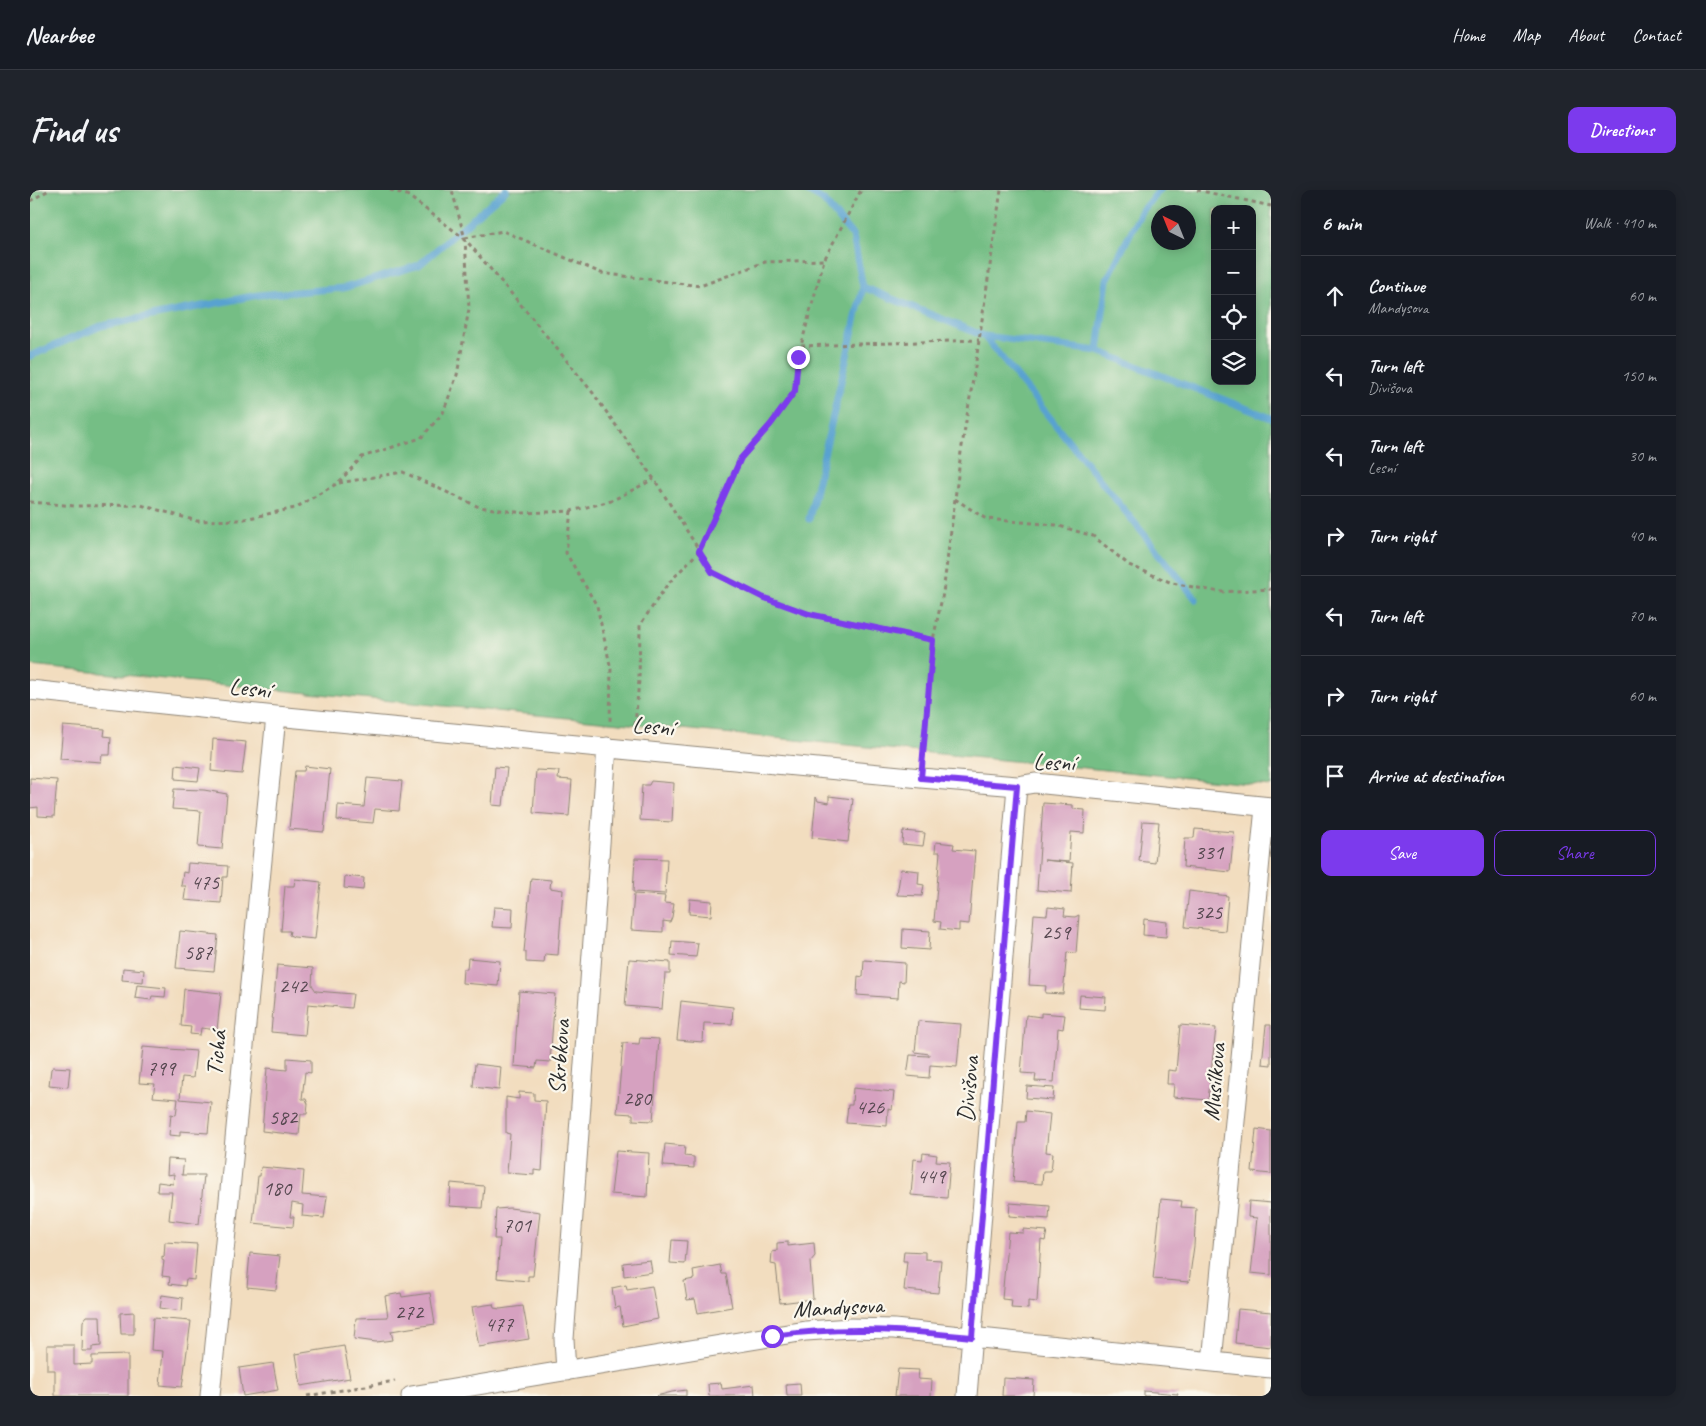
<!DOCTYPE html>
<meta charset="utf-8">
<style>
:root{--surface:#171b24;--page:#20242c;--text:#f1f3f6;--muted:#9ea1a6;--line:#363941;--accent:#7c3aed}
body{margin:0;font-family:Caveat,sans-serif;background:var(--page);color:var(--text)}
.controls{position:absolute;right:15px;top:15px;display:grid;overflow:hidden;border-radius:10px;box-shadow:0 2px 12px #0003}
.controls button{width:45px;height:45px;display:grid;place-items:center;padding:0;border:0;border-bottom:1px solid var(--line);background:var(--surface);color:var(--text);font:25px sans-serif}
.compass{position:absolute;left:1121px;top:15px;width:45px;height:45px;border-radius:50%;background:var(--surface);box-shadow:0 2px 12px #0003;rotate:317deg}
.stop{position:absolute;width:15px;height:15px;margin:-11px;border:4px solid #7c3aed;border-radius:50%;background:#fff}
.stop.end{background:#7c3aed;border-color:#fff;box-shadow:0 1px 5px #0008}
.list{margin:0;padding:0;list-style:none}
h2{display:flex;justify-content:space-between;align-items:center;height:65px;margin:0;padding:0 20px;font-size:21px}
h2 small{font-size:16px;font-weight:400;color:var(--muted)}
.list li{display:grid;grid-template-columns:32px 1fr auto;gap:15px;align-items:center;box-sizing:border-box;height:80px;padding:0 20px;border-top:1px solid var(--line)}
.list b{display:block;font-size:19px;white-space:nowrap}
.list p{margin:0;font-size:16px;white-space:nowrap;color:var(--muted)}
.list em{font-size:16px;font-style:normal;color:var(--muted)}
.actions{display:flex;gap:10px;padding:15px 20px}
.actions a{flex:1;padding:11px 0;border:1px solid var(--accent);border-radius:10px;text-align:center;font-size:18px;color:var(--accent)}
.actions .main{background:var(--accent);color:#fff}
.icon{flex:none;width:28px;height:28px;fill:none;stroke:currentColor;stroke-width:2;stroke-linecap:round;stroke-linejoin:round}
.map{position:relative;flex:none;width:1241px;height:1206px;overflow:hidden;border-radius:10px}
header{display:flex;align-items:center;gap:30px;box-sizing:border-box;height:70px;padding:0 25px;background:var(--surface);border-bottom:1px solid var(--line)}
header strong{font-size:24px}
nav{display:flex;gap:28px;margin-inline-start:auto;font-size:18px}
.intro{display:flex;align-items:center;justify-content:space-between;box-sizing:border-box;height:120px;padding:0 30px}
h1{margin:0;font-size:35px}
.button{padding:12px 22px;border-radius:10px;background:var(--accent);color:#fff;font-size:18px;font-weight:700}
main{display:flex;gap:30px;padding:0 30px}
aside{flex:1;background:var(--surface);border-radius:10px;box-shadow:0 2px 12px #0003}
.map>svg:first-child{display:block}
</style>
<header>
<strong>Nearbee</strong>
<nav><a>Home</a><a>Map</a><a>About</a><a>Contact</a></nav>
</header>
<div class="intro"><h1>Find us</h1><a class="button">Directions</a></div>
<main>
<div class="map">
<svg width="1241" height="1206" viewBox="0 0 1241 1206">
<rect width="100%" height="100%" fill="#fbf7ec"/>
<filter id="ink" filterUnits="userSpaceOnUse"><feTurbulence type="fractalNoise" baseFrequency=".02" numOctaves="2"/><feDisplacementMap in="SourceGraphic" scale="10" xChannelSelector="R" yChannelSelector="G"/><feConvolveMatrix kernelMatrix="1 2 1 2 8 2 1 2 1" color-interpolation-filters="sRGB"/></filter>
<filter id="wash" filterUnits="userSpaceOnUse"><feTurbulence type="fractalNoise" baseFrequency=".0096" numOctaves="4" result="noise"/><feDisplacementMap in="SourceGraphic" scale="20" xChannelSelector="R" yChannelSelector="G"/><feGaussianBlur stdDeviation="1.12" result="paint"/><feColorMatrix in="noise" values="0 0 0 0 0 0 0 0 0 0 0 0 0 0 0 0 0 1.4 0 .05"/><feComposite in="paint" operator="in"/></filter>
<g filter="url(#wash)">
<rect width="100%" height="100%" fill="#f2ddbf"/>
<path fill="#75be85" stroke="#507458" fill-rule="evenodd" d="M0 0H1241V596L0 476ZM1185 19H1222V191H1185ZM1128 22H1158V52H1128Z"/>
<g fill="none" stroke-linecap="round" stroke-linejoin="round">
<path stroke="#59a2d0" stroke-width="7" d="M775 0 793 10 823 46 833 97 779 329
M833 97 954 146 1068 161 1241 228
M954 146 1166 409
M1068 161 1077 90 1112 20 1130 0
M0 166 71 136 228 105 314 98 389 75 476 0"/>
</g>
<g id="blocks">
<path fill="#d6a1c0" d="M33 536 75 539 74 546 81 547 80 565H72L71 572 30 569Z
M183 549 216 552 212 584 181 581Z
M146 575 170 578 168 591 145 589Z
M275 576 300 579 294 642 259 639 265 581H274Z
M465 577 477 578 473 616 462 615Z
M506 580 529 581 528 589 542 590 539 626 503 623Z
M0 588 27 590 24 627 8 626V617L0 618Z
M337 588 372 591 369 621 345 619 343 633 307 630 308 615 334 617Z
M621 591 644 593 642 632 610 630 612 595H619Z
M144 599 174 600 197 604 192 659 168 657 171 621 142 619Z
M799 606 823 609 818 652 782 648 786 607 788 611 799 613Z
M1013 613 1043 615V619L1055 620 1054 643 1041 642 1039 672 1014 670 1043 673 1041 703 1007 700Z
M1113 631 1129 632 1125 673 1109 671Z
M1165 639 1204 642 1200 682 1153 677 1155 648H1164Z
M873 641 895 643 893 656 872 654Z
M906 652 924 654 923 659 945 661 939 734 929 733V741L910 739 911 732 904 731 910 662H905Z
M605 668 637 669 635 704 603 702Z
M158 673 198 676 197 687H193L191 713 154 710 156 696H151L153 682 157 683Z
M871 679 889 681 888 694 894 695 892 706 867 705Z
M315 686 334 688 333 700 314 698Z
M501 688 521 690 520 698 533 700 528 765 515 764 514 773 496 772V762H494Z
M265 689 291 692 285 749 264 747 259 745 260 741H251L255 696H264Z
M1159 701 1198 706 1195 741 1155 737Z
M604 704 635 706 634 713 644 714 642 727 640 732 633 731V742L601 740Z
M660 709 682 711 681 726 659 724Z
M464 717 483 718 482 738 462 737Z
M1018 717 1035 719 1034 726 1045 727 1049 725 1046 763 1037 762 1033 804 1015 803 1016 796 999 795 1004 724 1017 725Z
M1114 729 1137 732 1136 747 1113 745Z
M873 739 900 741 899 760 872 758Z
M150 741 188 745 184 781 146 778Z
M642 751 668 753 666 767 641 765Z
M438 768 470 771 468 796 432 793 433 779H437Z
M599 769 640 772V784H635L632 819 595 816Z
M834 770 875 773 874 792 869 791 868 808 827 805 828 786 833 787Z
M247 775 283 778 282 795 286 801 323 804 321 818 278 814 275 845 241 842Z
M93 778 114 780 113 792 92 790Z
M107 795 136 798 135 807 122 806 121 810 105 808Z
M154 799 191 803 187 840 171 838 170 845 160 844 161 837 151 836Z
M489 801 525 804 520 872 507 871 506 878 484 876Z
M1050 805 1076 807 1075 820 1049 818Z
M651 811 703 817 702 834 674 833 673 852 647 850Z
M1011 823 1035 825 1033 839 1028 838 1024 892 1005 891 1006 884 991 883 996 825 1011 827Z
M888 831 931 834 927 877 900 875 899 888 877 886 880 865 899 866V864L885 862Z
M1150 835 1186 838 1178 910 1143 907 1144 894H1137L1138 880 1146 881Z
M1236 835H1241V875L1232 874Z
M610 848 629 849 623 931 603 930V924L587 923 593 853 609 854Z
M113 857 166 861 163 888 152 887 150 909 181 912 178 943 150 941V946L139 945 141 924 146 925 148 909 123 907 125 894 109 893Z
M257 868 281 870V883L275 882 272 909H276L278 914 277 924H271L269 945 232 941 237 878 257 880Z
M445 874 471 877 469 900 443 897Z
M23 877 40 878 38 897 19 895 21 879Z
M997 896 1024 898 1023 910 996 908Z
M823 898 864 902 862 920 858 919 857 936 816 933 818 915H822Z
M489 902 504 903V910L516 911 512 981 504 980V985L477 983 480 944 476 943V907L489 909Z
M996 921 1020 924 1016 962 1023 963 1021 981H1013L1012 994 983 992 988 932H995Z
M1226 939 1241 941V984L1222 982Z
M635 954 655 956 654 966 664 967V978L633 976Z
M586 961 619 963 617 1007 581 1004Z
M893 963 907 965 906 971 920 972 917 1008 881 1005 884 969 892 970Z
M138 969 154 970 152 985H174L169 1034 139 1030 142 1002H127L128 992 143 994 144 984 137 985Z
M231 977 274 981 272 1005 297 1007 294 1028 272 1026 273 1015 262 1013 260 1027H264L263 1037 223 1033 228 986H230Z
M421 993 454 996 452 1018 419 1016Z
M1131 1009 1152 1011 1151 1017 1166 1018 1164 1056 1159 1092 1123 1089Z
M1219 1011 1241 1013V1085L1221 1083 1227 1028 1218 1027Z
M980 1013 1020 1016 1019 1029 979 1026Z
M480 1018 510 1022 503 1086H498V1091L467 1088 470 1049H464L466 1019Z
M993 1039 1017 1041 1015 1051 1011 1050 1007 1112 998 1111V1119L981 1118 982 1110 972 1109 978 1042 993 1043Z
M642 1050 657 1051 655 1074 640 1073Z
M135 1052 167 1054 164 1090 156 1089 155 1096 139 1094 140 1087 132 1086 134 1071 132 1070V1066L134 1067Z
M758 1052V1056L784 1053 785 1066 780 1072 783 1109 750 1113 746 1075 741 1074 742 1062 747 1061V1053Z
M874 1061 895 1062V1069L911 1070 908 1103 874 1100 877 1071H873Z
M220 1063 250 1066 246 1100 217 1097Z
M620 1070 622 1082 594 1086 593 1073Z
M690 1075 692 1084H696L702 1117 668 1123 665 1109 657 1110 654 1091 664 1089 663 1080Z
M596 1095 597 1100 622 1096 628 1129 593 1136 590 1117 585 1118 582 1098Z
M371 1103 372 1107 400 1103 405 1134 361 1141 363 1150 346 1152 324 1149 326 1128 358 1127 355 1106Z
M132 1105 153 1108 152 1121 130 1118Z
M463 1114 464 1118 470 1119 493 1116 499 1149 449 1157 442 1117Z
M1208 1119 1241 1122V1157L1205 1153Z
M104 1122V1144H91L90 1123Z
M57 1126H70L71 1156 62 1157V1161H52L53 1131Z
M123 1128 161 1131 152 1197 130 1195 133 1161 121 1160Z
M17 1155H44V1175L62 1174V1166L98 1165V1206H25V1180H17Z
M314 1156 320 1188 271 1196 266 1164Z
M243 1173 248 1200 213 1206 209 1178Z
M868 1179 889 1180 888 1189 902 1190 901 1206H865Z
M973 1188 1004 1190 1003 1206H972Z
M691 1193 692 1199 724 1195 725 1206H679L678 1194Z
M770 1193 771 1206H757L756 1194Z
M656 1200V1206H626L642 1202Z
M1114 1201 1148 1204 1147 1206H1114Z"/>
</g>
</g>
<g filter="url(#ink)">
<use href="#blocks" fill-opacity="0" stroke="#8e8475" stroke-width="1"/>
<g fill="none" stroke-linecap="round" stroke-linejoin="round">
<defs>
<path id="minor" d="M0 500 246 526 891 588 987 596 1005 593 1241 617
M1182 1172 1235 617
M536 1181 534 1149 577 557
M180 1206 246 526
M381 1206 776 1141 821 1138 864 1139 1241 1178
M937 1206 987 596"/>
</defs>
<use href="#minor" stroke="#8e8475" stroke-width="21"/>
<path stroke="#8e8475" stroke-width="3" stroke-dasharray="4 4" stroke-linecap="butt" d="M360 0 377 5 435 49 497 122 563 203 624 289 683 382 732 407 779 424 903 450
M1167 0 1241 16
M0 11 19 0
M435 48 473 41 571 83 670 96 735 72 794 70
M771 156 949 150
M309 293 373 282 449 317 493 323 541 321 581 311 624 289
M925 309 956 329 1026 335 1063 346 1099 375 1142 393 1190 402 1241 399
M0 312 45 316 111 315 167 331 210 330 265 318 308 293 332 267 391 248 413 223 427 185 439 119 435 49 422 0
M541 321 536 363 567 416 581 479 580 532
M605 535 609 490 610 435 637 395 669 361 711 268 741 234 765 201 768 167 794 70 831 0
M893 567 903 450 913 403 931 262 946 171 971 0
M277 1206 365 1191"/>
<use href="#minor" stroke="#fff" stroke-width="19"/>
</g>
</g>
<g fill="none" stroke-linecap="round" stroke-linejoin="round" filter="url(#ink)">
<path stroke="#7c3aed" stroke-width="6" d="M742 1146C811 1136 874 1140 942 1147L987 596 891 588 903 450 779 424 732 407 682 382 669 361 711 268 741 234 765 201 768 167"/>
</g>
<g text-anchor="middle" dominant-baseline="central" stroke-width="4.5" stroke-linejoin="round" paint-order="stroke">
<g font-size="21" fill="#564850">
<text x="1179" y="662">331</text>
<text x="175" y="692">475</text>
<text x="1178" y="722">325</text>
<text x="1026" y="742">259</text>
<text x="168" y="762">587</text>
<text x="263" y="796">242</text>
<text x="131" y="878">799</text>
<text x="607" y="908">280</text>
<text x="840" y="917">426</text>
<text x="253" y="927">582</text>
<text x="901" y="986">449</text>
<text x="247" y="998">180</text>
<text x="487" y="1035">701</text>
<text x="379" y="1122">272</text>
<text x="469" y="1134">477</text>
</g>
<g font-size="24" fill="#2b2b2b" stroke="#fbf7ec">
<text transform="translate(220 498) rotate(6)">Lesní</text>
<text transform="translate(623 536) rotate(5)">Lesní</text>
<text transform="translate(1024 572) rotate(2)">Lesní</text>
<text transform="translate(186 863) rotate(-84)">Tichá</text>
<text transform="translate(529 867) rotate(-86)">Skrbkova</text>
<text transform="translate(1184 892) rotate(-85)">Musílkova</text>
<text transform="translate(938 899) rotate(-85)">Divišova</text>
<text transform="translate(808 1117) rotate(-3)">Mandysova</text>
</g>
</g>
</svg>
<div class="controls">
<button>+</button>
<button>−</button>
<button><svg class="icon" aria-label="locate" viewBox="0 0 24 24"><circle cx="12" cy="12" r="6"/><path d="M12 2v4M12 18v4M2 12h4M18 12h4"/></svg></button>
<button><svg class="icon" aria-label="layers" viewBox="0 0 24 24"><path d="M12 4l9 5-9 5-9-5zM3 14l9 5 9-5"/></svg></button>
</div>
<svg class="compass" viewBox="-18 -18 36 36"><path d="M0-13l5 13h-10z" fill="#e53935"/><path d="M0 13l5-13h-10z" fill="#9ea1a6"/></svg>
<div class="stop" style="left:742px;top:1146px"></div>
<div class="stop end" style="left:768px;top:167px"></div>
</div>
<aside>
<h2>6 min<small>Walk · 410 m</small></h2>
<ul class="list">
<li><svg class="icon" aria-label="ahead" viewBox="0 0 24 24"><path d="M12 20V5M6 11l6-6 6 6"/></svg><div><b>Continue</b><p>Mandysova</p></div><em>60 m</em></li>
<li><svg class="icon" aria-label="left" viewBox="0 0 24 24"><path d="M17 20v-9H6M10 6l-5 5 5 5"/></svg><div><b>Turn left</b><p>Divišova</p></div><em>150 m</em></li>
<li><svg class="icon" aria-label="left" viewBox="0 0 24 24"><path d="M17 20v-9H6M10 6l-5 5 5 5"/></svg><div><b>Turn left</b><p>Lesní</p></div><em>30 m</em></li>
<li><svg class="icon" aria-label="right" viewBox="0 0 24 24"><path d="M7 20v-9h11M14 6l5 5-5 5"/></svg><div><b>Turn right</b></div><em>40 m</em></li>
<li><svg class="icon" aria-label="left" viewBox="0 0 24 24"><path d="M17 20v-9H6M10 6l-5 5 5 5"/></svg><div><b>Turn left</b></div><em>70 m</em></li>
<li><svg class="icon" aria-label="right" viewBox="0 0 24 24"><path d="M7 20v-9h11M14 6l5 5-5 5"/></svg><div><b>Turn right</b></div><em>60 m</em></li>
<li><svg class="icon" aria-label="arrive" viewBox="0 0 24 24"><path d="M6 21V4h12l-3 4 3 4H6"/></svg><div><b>Arrive at destination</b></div></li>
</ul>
<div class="actions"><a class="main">Save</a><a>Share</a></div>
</aside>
</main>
